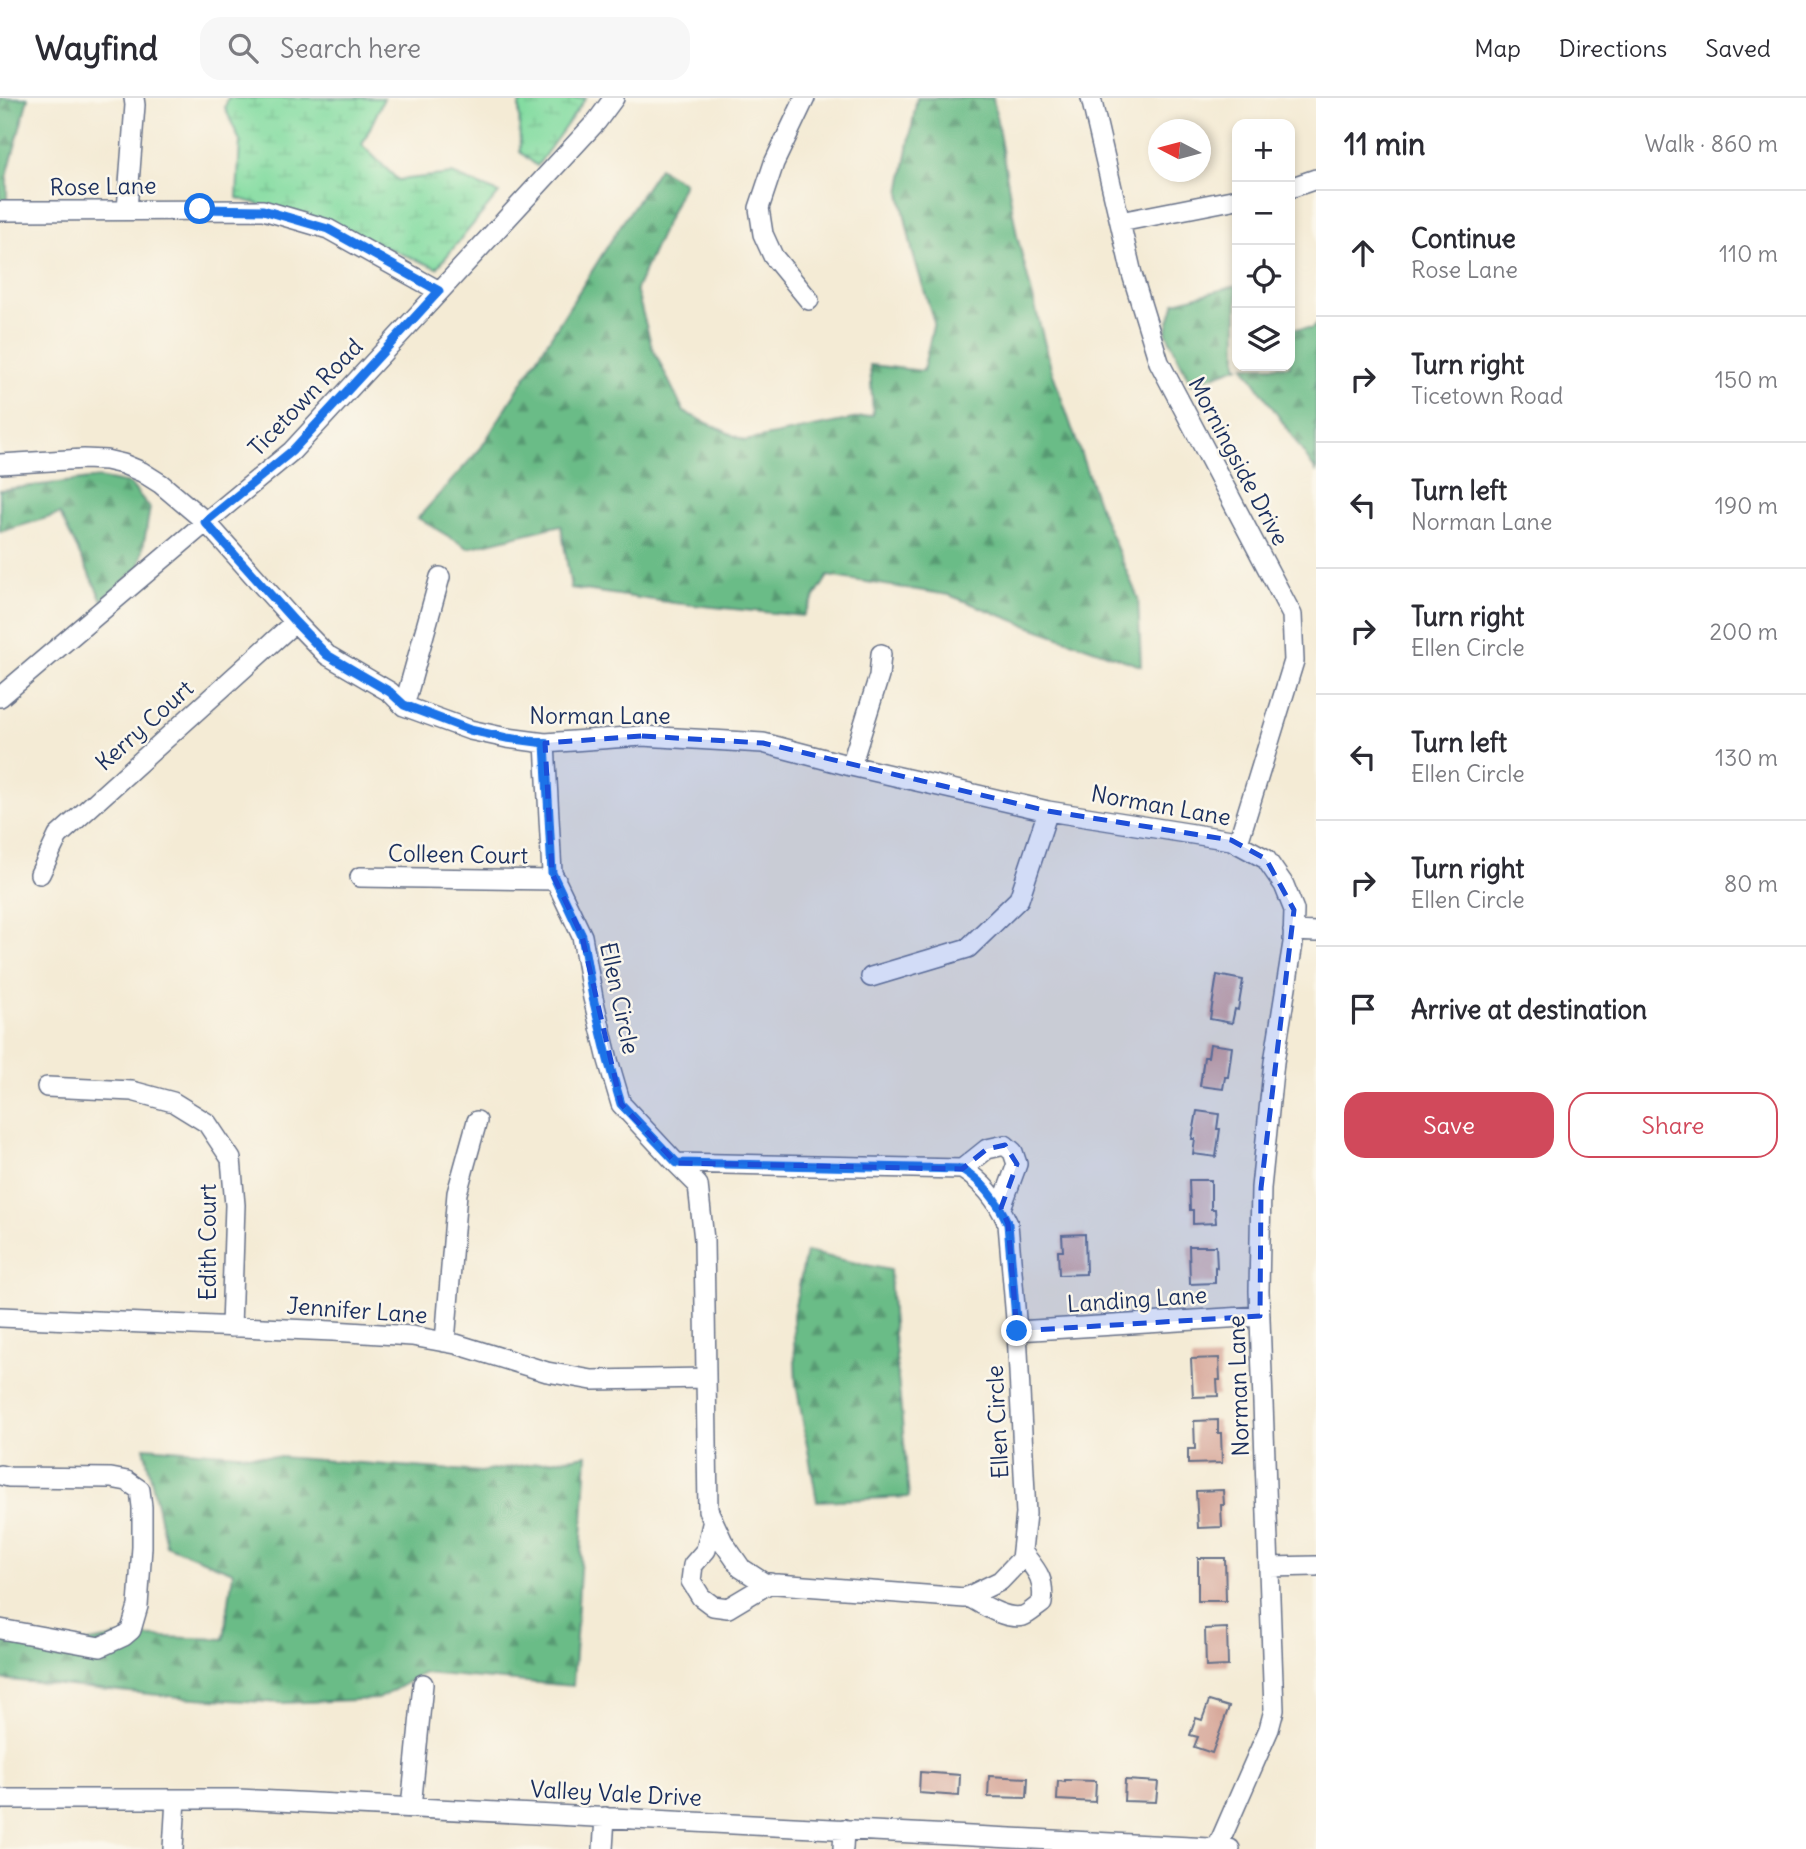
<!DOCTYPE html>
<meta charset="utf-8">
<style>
:root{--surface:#fff;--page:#f7f7f7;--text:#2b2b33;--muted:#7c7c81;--line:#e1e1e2;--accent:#d1495b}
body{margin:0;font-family:Delius,sans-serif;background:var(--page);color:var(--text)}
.controls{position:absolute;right:21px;top:21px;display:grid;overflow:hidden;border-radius:14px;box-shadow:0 4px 10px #0003}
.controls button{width:63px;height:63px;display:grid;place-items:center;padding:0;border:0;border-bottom:2px solid var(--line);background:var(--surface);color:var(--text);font:35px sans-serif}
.compass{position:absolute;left:1148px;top:21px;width:63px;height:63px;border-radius:50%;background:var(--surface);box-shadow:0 4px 10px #0003;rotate:276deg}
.stop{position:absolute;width:21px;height:21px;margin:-16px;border:5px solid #1a73e8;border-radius:50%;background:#fff}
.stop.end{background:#1a73e8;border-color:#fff;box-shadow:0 2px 7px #0008}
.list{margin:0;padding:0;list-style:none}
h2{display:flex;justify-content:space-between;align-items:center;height:91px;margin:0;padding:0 28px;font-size:30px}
h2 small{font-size:23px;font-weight:400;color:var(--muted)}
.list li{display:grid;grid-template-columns:46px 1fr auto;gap:21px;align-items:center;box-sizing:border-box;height:126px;padding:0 28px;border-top:2px solid var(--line)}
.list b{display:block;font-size:26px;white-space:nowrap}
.list p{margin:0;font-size:23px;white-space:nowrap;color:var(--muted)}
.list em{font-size:23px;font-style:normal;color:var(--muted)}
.actions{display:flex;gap:14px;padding:21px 28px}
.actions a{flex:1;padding:16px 0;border:2px solid var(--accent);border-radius:21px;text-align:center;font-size:24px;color:var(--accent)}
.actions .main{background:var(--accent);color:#fff}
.icon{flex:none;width:38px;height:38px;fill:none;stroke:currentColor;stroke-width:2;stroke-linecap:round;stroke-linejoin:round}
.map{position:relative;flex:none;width:1316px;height:1751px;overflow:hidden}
header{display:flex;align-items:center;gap:42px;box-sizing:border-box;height:98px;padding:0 35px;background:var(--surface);border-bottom:2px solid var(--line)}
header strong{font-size:33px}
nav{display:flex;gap:38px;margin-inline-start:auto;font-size:24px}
.search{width:490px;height:63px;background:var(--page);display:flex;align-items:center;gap:18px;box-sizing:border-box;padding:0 24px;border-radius:21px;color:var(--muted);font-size:26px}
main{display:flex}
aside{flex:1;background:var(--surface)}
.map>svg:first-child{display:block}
</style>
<header>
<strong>Wayfind</strong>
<div class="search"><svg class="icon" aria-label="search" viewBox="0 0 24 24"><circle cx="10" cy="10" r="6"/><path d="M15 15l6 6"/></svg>Search here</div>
<nav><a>Map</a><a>Directions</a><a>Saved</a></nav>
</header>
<main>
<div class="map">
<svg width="1316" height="1751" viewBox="0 0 1316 1751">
<defs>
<pattern id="forest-firs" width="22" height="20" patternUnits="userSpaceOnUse" patternTransform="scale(1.75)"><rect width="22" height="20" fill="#6bbc87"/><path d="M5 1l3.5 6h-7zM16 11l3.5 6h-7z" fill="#579972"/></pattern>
<pattern id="wetland-marsh" width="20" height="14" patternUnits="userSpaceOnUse" patternTransform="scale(1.75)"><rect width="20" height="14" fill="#84dca1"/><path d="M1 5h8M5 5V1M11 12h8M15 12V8" fill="none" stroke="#71bd8d"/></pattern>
</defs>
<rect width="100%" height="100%" fill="#fbf7ec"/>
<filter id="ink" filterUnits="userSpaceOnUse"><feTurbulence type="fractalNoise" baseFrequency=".0143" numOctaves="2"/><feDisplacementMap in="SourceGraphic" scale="14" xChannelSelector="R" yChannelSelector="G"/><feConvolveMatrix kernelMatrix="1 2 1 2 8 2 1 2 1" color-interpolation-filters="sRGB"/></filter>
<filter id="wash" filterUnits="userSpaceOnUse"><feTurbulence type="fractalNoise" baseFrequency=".00686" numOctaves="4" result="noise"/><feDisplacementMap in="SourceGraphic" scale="28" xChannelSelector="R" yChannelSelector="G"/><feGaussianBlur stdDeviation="1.57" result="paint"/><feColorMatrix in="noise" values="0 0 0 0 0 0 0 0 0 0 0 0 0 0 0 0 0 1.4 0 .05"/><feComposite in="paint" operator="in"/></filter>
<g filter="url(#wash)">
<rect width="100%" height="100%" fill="#f4ebd5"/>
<path fill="url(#forest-firs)" stroke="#437672" stroke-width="2" d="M0 0H28L7 78V104H0Z
M917 0H993L1017 138 1051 270 1100 411 1138 500 1141 568 1028 528 949 497 828 478 803 518 674 505 571 490 561 427 468 450 418 420 481 350 617 133 659 70 684 85 636 191 652 249 684 314 745 343 873 317 870 267 923 273 934 224 913 156 900 95Z
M1235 188 1237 190V268H1240L1191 286 1166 234 1175 204Z
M1316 226V373L1244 268H1290V230L1311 231Z
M98 380 130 386 150 410 140 468 102 502 60 416 0 434V392Z
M806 1154 890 1172 892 1215 909 1399 817 1403 796 1285 793 1217Z
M144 1349 481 1374 587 1357 573 1588 424 1575 378 1601 281 1605 179 1599 0 1581V1531L78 1546 124 1538 224 1541 233 1474 166 1447Z"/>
<path fill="url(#wetland-marsh)" stroke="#508680" stroke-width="2" d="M228 0H384L362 47 398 82 452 76 499 95 437 170 323 124 237 100 240 43 225 10Z
M522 0H586L537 68 520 54 519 8Z"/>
<g id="blocks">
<path fill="#d6a597" d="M1217 877 1243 882 1238 912 1235 911 1232 925 1210 921Z
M1210 946 1232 949 1228 979H1225L1223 991 1200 988 1204 959H1208Z
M1197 1013 1219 1016 1217 1031H1220L1216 1059 1193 1056 1195 1041H1192Z
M1189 1082H1211V1111H1215L1216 1125 1193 1126V1112H1190Z
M1085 1136 1086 1176 1059 1177 1058 1153H1063L1062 1137Z
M1189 1148H1216L1217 1170 1215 1169V1185L1190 1186Z
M1219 1260 1220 1282H1217L1218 1298 1193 1299 1191 1261Z
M1218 1322V1335H1221L1222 1365 1188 1366V1351H1195L1194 1323Z
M1223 1392 1224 1407H1221L1222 1429 1198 1430 1196 1393Z
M1198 1460H1225L1226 1503H1198Z
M1227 1530 1228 1568 1206 1569 1205 1531Z
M1209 1603 1229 1609 1212 1655 1194 1649 1198 1639 1190 1637 1196 1620 1202 1622Z
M920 1674 960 1677 959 1698 919 1695Z
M989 1678 1028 1680 1027 1700 988 1699Z
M1065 1682 1096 1683 1095 1704 1057 1702 1058 1683 1065 1684Z
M1125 1682 1158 1684 1156 1704 1124 1703Z"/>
</g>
</g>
<g filter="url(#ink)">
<use href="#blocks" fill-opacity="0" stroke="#677188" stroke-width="2"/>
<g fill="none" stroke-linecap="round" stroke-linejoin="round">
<defs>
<path id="minor" d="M805 0 774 65 759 110 763 136 773 158 809 202
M1091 0 1132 176 1159 264 1292 517 1294 563 1238 745
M1290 90 1316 81
M127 112 135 7 134 0
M0 113 263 112 328 131 439 193
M1120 124 1237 101
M0 366 84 361 106 362 123 366 142 374 161 386 206 424 295 524 327 557 390 594 404 608 470 632 507 640 545 645 642 638 763 645 851 668 1048 713 1231 742 1266 761 1284 787 1294 812 1293 845 1274 964 1261 1090 1259 1193 1274 1612 1269 1631 1217 1750
M0 599 206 424 292 353 597 23 614 0
M404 608 440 479
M545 645 552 775 582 838 593 900 608 962 621 1006 676 1065 962 1071C983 1084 998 1103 1008 1126L1017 1233 1026 1416 1021 1461 1000 1483 965 1500 764 1485 741 1470 723 1444 708 1412 704 1142 698 1087 676 1065
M851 668 879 578 881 556
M40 776 58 738 295 524
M360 779 556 782
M1293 833 1316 834
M871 879 968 850 1019 801 1048 713
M47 989 132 993 173 1004 207 1025 231 1061 235 1107 231 1229
M962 1071 987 1051 1005 1047 1013 1054 1017 1066 1001 1110
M0 1219 333 1233 412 1238 456 1246 547 1274 592 1282 706 1280
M1017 1233 1260 1218
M445 1244 457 1095 477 1023
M0 1377 9 1379 111 1380 127 1383 140 1392 142 1409V1449L138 1508 131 1532 124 1538 100 1549 0 1531
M713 1422 706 1452 693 1467 691 1483 701 1499 713 1508 728 1510 770 1485
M1269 1469 1316 1468
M969 1499C983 1507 1005 1522 1023 1518 1029 1516 1036 1509 1042 1505 1045 1480 1037 1473 1022 1454
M0 1701H238L1230 1751
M411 1710 423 1586
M173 1751 176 1701
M603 1751 605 1719
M843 1751 844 1731"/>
</defs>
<use href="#minor" stroke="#677188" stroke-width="22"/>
<use href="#minor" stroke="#fff" stroke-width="19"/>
</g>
</g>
<g fill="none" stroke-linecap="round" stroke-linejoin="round" filter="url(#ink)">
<path stroke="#1a73e8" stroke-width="9" d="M200 111 263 112 328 131 439 193 292 353 205 424 295 524 327 557 390 594 404 607 470 632 507 640 545 645 552 775 582 838 593 900 608 962 621 1006 677 1065 962 1071C983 1084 998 1103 1008 1126L1017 1233"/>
</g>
<path fill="#1d4ed8" fill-opacity="0.2" stroke="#1d4ed8" stroke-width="5" stroke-dasharray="14 9" stroke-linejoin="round" d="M642 638 763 645 1048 713 1231 742 1266 761 1294 812 1261 1090 1260 1218 1017 1233 1008 1126 1001 1110 1017 1066 1005 1047 987 1051 962 1071 676 1065 621 1006 582 838 552 775 545 645Z"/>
<g text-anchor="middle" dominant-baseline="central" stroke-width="5" stroke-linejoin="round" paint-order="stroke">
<g font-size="23" fill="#1b2f5e" stroke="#fbf7ec">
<text transform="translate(103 88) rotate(-1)">Rose Lane</text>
<text transform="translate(305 299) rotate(-46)">Ticetown Road</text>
<text transform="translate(1239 363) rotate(62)">Morningside Drive</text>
<text x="600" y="617">Norman Lane</text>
<text transform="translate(144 627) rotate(-42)">Kerry Court</text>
<text transform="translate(1161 707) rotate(10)">Norman Lane</text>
<text transform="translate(458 756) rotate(1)">Colleen Court</text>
<text transform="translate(620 900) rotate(78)">Ellen Circle</text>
<text transform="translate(207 1144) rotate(-90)">Edith Court</text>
<text transform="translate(1137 1201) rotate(-4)">Landing Lane</text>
<text transform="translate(357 1212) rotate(4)">Jennifer Lane</text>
<text transform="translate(1238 1288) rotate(-92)">Norman Lane</text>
<text transform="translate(997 1324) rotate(-93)">Ellen Circle</text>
<text transform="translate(616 1695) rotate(3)">Valley Vale Drive</text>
</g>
</g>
</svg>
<div class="controls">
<button>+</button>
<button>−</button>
<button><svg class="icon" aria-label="locate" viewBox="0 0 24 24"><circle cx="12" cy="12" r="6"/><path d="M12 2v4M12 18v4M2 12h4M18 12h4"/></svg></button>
<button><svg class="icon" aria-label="layers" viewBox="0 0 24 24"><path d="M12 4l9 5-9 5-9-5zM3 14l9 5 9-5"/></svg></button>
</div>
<svg class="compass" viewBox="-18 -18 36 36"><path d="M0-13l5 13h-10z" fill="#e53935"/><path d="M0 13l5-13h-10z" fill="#7c7c81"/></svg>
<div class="stop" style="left:200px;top:111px"></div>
<div class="stop end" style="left:1017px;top:1233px"></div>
</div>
<aside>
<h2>11 min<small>Walk · 860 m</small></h2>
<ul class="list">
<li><svg class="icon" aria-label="ahead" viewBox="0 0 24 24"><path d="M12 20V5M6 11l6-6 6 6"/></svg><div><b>Continue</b><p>Rose Lane</p></div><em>110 m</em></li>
<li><svg class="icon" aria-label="right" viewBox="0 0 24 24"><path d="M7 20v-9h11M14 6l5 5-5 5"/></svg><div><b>Turn right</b><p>Ticetown Road</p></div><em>150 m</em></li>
<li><svg class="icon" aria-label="left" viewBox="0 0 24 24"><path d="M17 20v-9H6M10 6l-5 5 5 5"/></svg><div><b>Turn left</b><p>Norman Lane</p></div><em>190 m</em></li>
<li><svg class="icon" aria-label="right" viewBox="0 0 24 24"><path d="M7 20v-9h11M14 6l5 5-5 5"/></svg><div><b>Turn right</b><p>Ellen Circle</p></div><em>200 m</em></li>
<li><svg class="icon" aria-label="left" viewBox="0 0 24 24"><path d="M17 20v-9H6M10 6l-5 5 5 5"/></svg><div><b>Turn left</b><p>Ellen Circle</p></div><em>130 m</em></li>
<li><svg class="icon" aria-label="right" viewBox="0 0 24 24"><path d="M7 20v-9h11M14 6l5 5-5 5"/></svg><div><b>Turn right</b><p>Ellen Circle</p></div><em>80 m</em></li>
<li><svg class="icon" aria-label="arrive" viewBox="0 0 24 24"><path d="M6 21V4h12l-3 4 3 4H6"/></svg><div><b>Arrive at destination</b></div></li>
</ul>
<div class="actions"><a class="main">Save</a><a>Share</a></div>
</aside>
</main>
